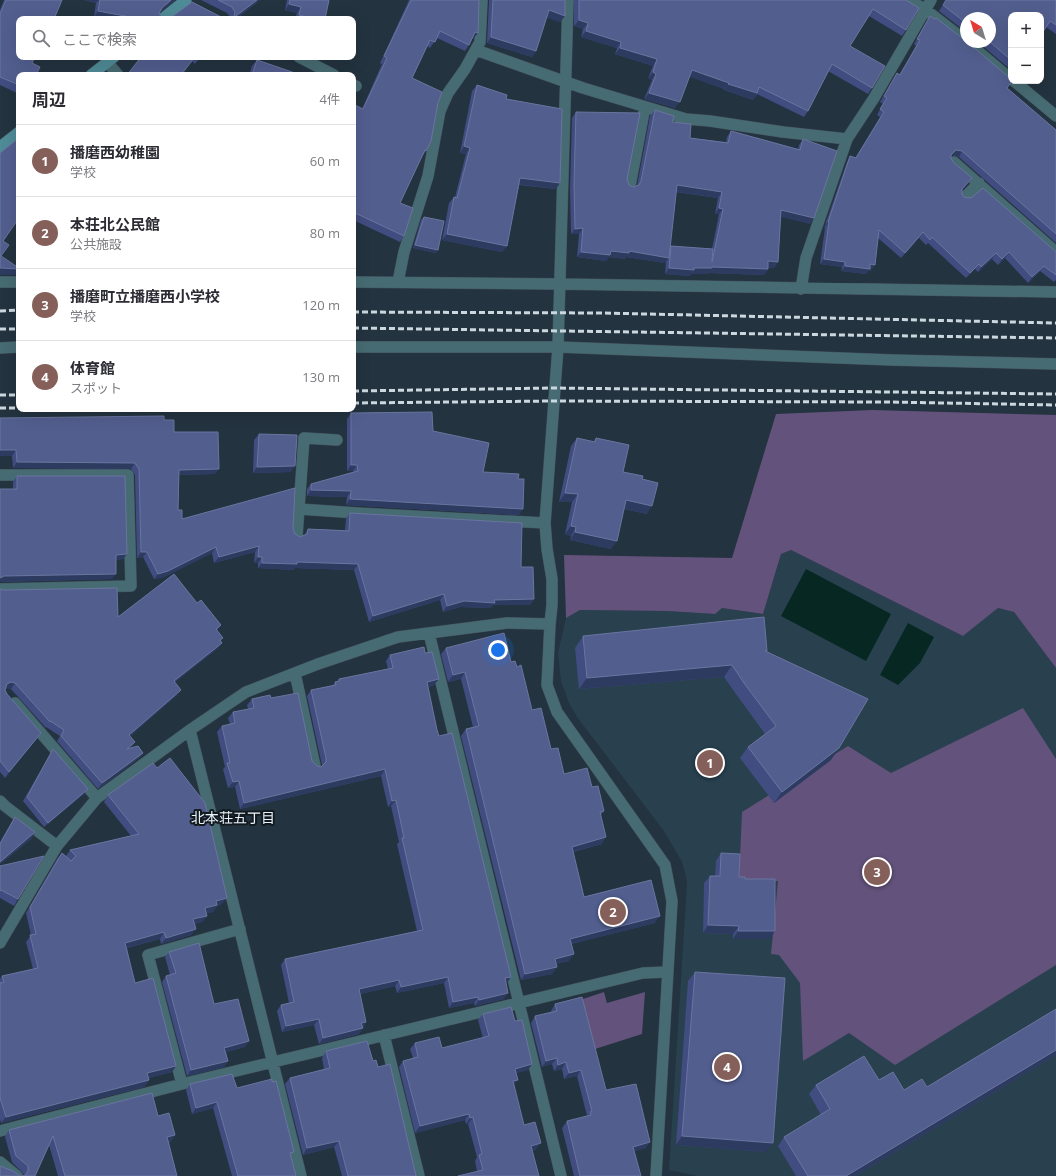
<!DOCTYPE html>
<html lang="ja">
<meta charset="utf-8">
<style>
:root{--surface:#fff;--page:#f2f2f3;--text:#2b2b33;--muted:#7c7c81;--line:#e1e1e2;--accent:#855f59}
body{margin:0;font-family:"Open Sans","Noto Sans JP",sans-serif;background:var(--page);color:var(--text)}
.controls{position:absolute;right:12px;top:12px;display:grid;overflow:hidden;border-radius:8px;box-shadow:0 4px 16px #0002}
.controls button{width:36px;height:36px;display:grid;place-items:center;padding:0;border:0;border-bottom:1px solid var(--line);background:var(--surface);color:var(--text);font:20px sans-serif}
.compass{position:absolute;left:960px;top:12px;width:36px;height:36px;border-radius:50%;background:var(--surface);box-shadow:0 4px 16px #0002;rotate:322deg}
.you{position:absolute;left:498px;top:650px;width:14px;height:14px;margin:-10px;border:3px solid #fff;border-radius:50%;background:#1a73e8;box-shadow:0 0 0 6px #1a73e833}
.badge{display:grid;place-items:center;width:26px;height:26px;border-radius:50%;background:var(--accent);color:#fff;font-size:13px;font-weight:700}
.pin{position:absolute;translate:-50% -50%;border:2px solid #fff;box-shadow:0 1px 4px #0006}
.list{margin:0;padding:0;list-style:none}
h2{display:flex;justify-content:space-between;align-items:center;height:52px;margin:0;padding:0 16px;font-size:17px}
h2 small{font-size:13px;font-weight:400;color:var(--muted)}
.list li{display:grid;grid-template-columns:26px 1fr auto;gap:12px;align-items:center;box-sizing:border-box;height:72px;padding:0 16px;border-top:1px solid var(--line)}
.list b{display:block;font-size:15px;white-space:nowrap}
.list p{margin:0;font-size:13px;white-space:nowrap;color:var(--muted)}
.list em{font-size:13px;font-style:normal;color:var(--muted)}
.icon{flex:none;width:22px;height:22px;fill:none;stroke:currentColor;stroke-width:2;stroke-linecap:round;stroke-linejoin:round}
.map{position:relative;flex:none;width:1056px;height:1176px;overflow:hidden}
.search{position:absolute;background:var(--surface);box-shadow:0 4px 16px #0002;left:16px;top:16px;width:340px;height:44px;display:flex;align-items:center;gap:10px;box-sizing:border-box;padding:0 14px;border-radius:8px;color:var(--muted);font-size:15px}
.panel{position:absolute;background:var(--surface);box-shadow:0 4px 16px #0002;left:16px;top:72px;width:340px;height:340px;border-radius:8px}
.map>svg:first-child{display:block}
</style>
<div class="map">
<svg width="1056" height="1176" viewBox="0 0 1056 1176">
<rect width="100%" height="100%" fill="#23333f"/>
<path fill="#29404f" d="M791 550 963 636 998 608 1014 612 1056 668V1176H698L669 1170 687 884 686 877 682 862 664 831 577 717 569 703 561 681 558 653 566 618 580 610 667 611 714 614 722 608 763 614 781 554Z"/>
<path fill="#63527b" d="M872 410 1056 415V668L1014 612 998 608 963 636 791 550 781 554 763 614 722 608 715 614 667 611 580 610 566 618 564 555 732 558 776 414Z
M1023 708 1056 759V965L895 1065 849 1033 803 1061 800 983 779 955 771 954 778 881 739 880 742 812 848 746 891 773Z
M604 992 607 1003 645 992 642 1034 592 1050 580 1000Z"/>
<path fill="#072722" d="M806 569 891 614 866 661 781 616Z
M908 623 934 637 920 663 898 685 880 675Z"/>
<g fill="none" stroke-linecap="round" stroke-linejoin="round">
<defs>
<path id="minor" d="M568 0 558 347 545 523 547 549 552 579V605L550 624 547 685 557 712 665 865 672 901 656 1176
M909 0 926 10 966 41
M967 42 1011 79
M476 50 583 88 686 119 710 121 783 132 847 139
M299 57 334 75
M107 62 118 75
M1014 81 1056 116
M353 85 356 86
M954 162 1056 252
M630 186 645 107
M965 197 979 183
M0 282H19
M353 282 559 284 1056 292
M398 282 404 252 428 176 440 111 448 93 465 69 480 42 482 0
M801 289 806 258 847 139 874 98 931 0
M353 347H558L892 360 1056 364
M0 348 19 347
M0 475H128L131 586 0 589
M299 509 357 513 545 523
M297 536 304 438 337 440
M429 633 561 1176
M295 673 315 766
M15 703 97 798
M190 730 301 1176
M0 801 5 806 57 846
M0 943 57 846 97 798 190 730 246 692 318 664 398 637 507 623 550 624
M384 1035 419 1176
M182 1084 148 955 240 929
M0 1131 182 1084 643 973 667 972
M0 1162 17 1176"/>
<path id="secondary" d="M162 19 186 0
M91 75 114 57
M0 147 19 132"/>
</defs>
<use href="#minor" stroke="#42525d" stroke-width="12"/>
<use href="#secondary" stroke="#42525d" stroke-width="12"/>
<use href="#minor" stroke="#476b72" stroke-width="11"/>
<use href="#secondary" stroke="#4f8b96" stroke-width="11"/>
<path stroke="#ccd8e0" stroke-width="3" stroke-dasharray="6 3" stroke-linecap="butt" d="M0 311 19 310
M353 312 601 313 1056 323
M353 328 1056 338
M0 329H19
M353 391 555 388 1056 394
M0 395H19
M353 403 554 401 889 402 1056 405
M0 408H19"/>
</g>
<path fill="#414c81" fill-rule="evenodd" d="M4 0H62L19 75V94L0 85V10Z
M84 0H175L160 12 159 13 161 17 165 19H104L94 17 96 3Z
M201 0H260L236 19H229H231V18L227 13Z
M287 0H329L325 19H295L297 13 285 10Z
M409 0H479L473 39H472L469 45 465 51 437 38 430 48 427 46 412 78 438 103 426 151 421 157 400 203 404 236 400 242 353 220V104L362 109 382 64 380 63Z
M489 0H565V16L560 22 547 17 536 51 532 57 487 43Z
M574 0H906V30L902 36 869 16 850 46 872 88 868 94 828 71 808 111 804 117 757 94 753 100 724 90V89L689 76 675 108 644 99 652 80 648 78 653 66 615 54 617 48 581 37 583 29 574 26Z
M946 0H1056V34L1046 27 1011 15V70L978 42H990L966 18V32L939 11Z
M930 16 1007 88 1056 130V243L959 157 952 155 951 156V158L953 162 972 178 962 191V194L964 197 1056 252V280L1054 282 1040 271 1028 283 1005 258 998 265 992 259 978 272 975 269 966 278 928 243 926 245 919 238 901 258 878 238 871 271 869 270 866 274 841 271 842 267 820 264 825 228H824L847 162 850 156 855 158 880 117 877 115 883 104 880 102 897 73 899 75 916 46 914 44Z
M141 57H200L195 64 192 61Z
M257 60 301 75H249L252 66Z
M477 85 506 99 556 189 519 185 507 246 502 252 442 240 449 203 454 197H455L466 154 460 153 472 91Z
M655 110 672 122 690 138 726 142 727 137 731 131 798 149 799 145 803 139 810 224 781 216 778 262 774 268 768 267V269L764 275 709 273 708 274H691L690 276 665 274 666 261 665 263 626 257 625 259 609 257 606 261 577 257 579 234H571L570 190 572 118 576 112 627 179 629 185 633 187 637 186 650 116ZM676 192 718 198 715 214H719L712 249 671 246 670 248Z
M424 217 436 253 413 248 421 220Z
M351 413 433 431 483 472 518 479 519 515 346 505 347 497 307 496V489L311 484 353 472V471H347V419Z
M0 418 164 420 174 432 215 474 179 475 178 510 182 519 293 528 295 534 300 537 304 536 308 529 345 530 346 519 350 513 521 567 534 599 530 605H493L491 608 460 607 443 612 440 600 369 622 354 570 295 568 293 570 258 568V563H254L255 552 214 563 212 553 164 577 154 579 143 557 137 558 135 475 131 469 13 468 12 456H0Z
M259 434 291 472 253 473 254 440Z
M577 438 593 442 596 438 623 472 642 479 647 514 624 509 611 549 570 540 571 536 565 534 572 502H559L571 446Z
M17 476 127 554 123 559 116 560 112 579 0 582V489H13V482Z
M0 589 118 617 197 603 221 625 217 630 221 641 218 648 175 682 177 695 130 736 135 742 131 748 143 753 139 758 98 789 57 741 60 736 46 727V728L11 689 7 688 5 690 7 694 41 733 5 778 0 772Z
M583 636 767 651 766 652 831 760 774 803 740 758 748 747 765 734 736 694 724 677 579 689 575 648Z
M446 648 511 662 517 667 532 710 551 749 564 774 592 787 604 811 601 815 602 844 573 852 584 897 655 923 571 944 569 961 556 964 557 967 552 974 521 980 461 736 466 729 473 727 461 679 448 682 441 654Z
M390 655 434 685 428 687 437 730 507 983H506L504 999 475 1006 474 1003 449 1008 444 983 397 993 395 986 360 994 366 1022 359 1034 319 1044 314 1025 282 1032 277 1011 281 1005 289 1003 281 965 285 959 417 931 397 844 399 842 391 806 388 807 381 776 240 809 235 787 228 788 223 769 225 767 217 732 222 726 230 724 228 718 233 712 248 709 247 705 252 699 271 698 312 761 317 766 321 767 322 765 307 696 311 690 333 685 335 682H337L339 679 388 669 386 661Z
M53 749 84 794 44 827 23 801Z
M108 795 222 904 217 906 213 912 206 913 207 916 202 922 195 924 191 935 161 944 160 939 127 948 135 983 176 1066 172 1072 148 1078 149 1080 144 1087 1 1123 0 1119V979L2 976 33 969 26 942 31 935 26 913 57 859 62 853 66 856 70 850 131 836 104 802Z
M15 817 35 832 31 839 0 864V842L11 823Z
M721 853 739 877 745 879 770 939H733V934L703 933 704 883 710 876H715L716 861Z
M0 866 18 899 14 906 0 898Z
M169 952 214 1004 245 1047 226 1052 228 1061 224 1067 187 1076 162 982 166 976 170 975 165 957Z
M695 972 766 1152 676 1145 688 981Z
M555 1004 606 1090 646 1148 634 1151 641 1176H574L562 1128 567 1121 587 1116 577 1076 564 1079 562 1069 554 1071 552 1064 542 1067 531 1023 535 1016 551 1012V1011Z
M1056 1009V1055L855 1176H796L778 1146 784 1137 821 1115 809 1094 816 1085 879 1080 904 1090 927 1087Z
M483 1014 515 1021 532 1064 528 1070 516 1073 514 1085 524 1125 536 1149 532 1151 539 1176 477 1171 475 1161 477 1157 468 1124H466L465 1120 415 1133 399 1067 403 1061 413 1058 410 1049 415 1043 442 1048 483 1038 478 1020Z
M326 1051 373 1061 378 1067 416 1176H342L334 1147 303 1155 285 1084 290 1078 324 1069 322 1058Z
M190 1084 237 1088 291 1156 296 1176H232L213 1108 192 1114 186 1090Z
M158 1116 175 1135 170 1142 169 1143 177 1176H58L49 1145 35 1176H24L23 1173 12 1162 5 1137 9 1130Z"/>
<path fill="#2d3b61" d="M84 0H99L96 3Z
M171 0H175L157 14 162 8Z
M257 0H260L236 19H232Z
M289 4 301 7 297 13 285 10Z
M549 10 565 16 560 22 544 17Z
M98 11 141 19H104L94 17Z
M299 15 316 19H297Z
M579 20 588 23 583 29 574 26Z
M586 31 621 42 617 48 581 37Z
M475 32 478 33 473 39 471 38Z
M491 37 536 51 532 57 487 43Z
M620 48 657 59 653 66 615 54Z
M692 70 729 83 724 89 687 76Z
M653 72 656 74 652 80 648 78Z
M728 84 757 93 753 100 724 90Z
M649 93 680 102 675 108 644 99Z
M464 146 470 148 466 154 460 153Z
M956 150 962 151 959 157 952 155 947 160 951 155Z
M520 178 560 183 556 189 516 184Z
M972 178 968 184 958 195 962 189Z
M677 185 722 192 718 198 672 191Z
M719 208 723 209 719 214H715Z
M781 210 814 218 810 224 777 216Z
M828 222H829L825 228H824Z
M583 228 579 234H571L575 229Z
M923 232 919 238 901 258 905 253Z
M447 234 507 246 502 252 442 240Z
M415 245 438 250 436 253 413 248Z
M611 251H629L669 258 665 263 626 257 625 259 609 257 606 261 577 257 581 252Z
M1009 252 1005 258 998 265 1002 259Z
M996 253 992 259 978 272 981 267Z
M824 259 845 262 842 267 820 264Z
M768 261 778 262 774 268 764 267Z
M870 264 875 265 871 271 869 270 866 274 841 271 845 266Z
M979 264 975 269 966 278 970 273Z
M1044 266 1040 271 1028 283 1032 277Z
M712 267 768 269 764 275 709 273 708 274H691L690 276 665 274 669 268Z
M0 268 19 269V271L16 275H0Z
M0 450H16L12 456H0Z
M17 462 135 463 131 469 13 468Z
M351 465H357L353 471H347Z
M295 466 291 472 253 473 257 467Z
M219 469 215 474 175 475 179 470Z
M311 490 351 491 347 497 307 496Z
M565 493 578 494 572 502H559Z
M350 499 523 509 519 515 346 505Z
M626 500 652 506 647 514 620 508Z
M571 526 576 527 571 536 565 534Z
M575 532 617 541 611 549 570 540Z
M259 546 255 552 214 563 219 557Z
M216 547 212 553 164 577 154 579 158 574Z
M141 552H147L143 557 137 558Z
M127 554 123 559 112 561 116 555Z
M258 557H262L258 563H254Z
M297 562 358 564 354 570 295 568 293 570 258 568 262 563Z
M116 574 112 579 0 582V578L4 576Z
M444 594 440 600 369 622 373 616Z
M534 599 530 605H493L491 608 460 607 443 612 447 606 464 601Z
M222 643 218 648 170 686 174 681Z
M732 665 724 677 579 689 587 678Z
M465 672 461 679 448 682 453 675Z
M439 679 434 685 423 688 427 682Z
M11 682 15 683 11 689 7 688 3 690 7 684Z
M181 690 177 695 125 741 129 735Z
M41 733 37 739 5 778 9 772Z
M135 742 131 748 127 749Z
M839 748 831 760 774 803 782 792Z
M143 753 139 758 98 789 102 783Z
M385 769 381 776 240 809 244 803Z
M239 781 235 787 228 788 233 782Z
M88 789 84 794 44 827 48 823Z
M396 800 391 806 388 807 392 801Z
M35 832 31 839 0 864V862Z
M606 837 602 844 567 853 572 847Z
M227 898 222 904 217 906 213 912 200 915 205 908 216 901Z
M207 916 202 922 189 926 193 919Z
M660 916 655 923 566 945 570 939Z
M708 925 739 926 733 934 703 933Z
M196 929 191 935 161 944 166 938Z
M738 931H775L770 939H733Z
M164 932 160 939 121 949 125 943Z
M574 954 569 961 550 966 555 959Z
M557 967 552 974 521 980 525 974Z
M448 977 444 983 397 993 401 987Z
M511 977 507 983 501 984 505 978Z
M399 980 395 986 355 995 359 989Z
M508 993 504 999 475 1006 479 1000Z
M478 997 474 1003 449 1008 453 1002Z
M319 1019 314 1025 282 1032 286 1026Z
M366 1022 362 1028 361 1023Z
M363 1028 359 1034 319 1044 323 1038Z
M249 1041 245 1047 220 1054 224 1048Z
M1056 1050V1055L855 1176H846Z
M557 1058 552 1064 542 1067 546 1061Z
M228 1061 224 1067 187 1076 191 1070Z
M566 1062 562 1069 554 1071 558 1065Z
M532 1064 528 1070 510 1075 515 1069Z
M176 1066 172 1072 142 1079 147 1073Z
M581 1070 577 1076 564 1079 569 1073Z
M149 1080 144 1087 1 1123 6 1117Z
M518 1080 513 1086V1081Z
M217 1102 213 1108 192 1114 196 1108Z
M469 1114 465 1120 415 1133 420 1126Z
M473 1117 468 1124H466L470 1118Z
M175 1135 170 1142 163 1144 167 1137Z
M682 1136 773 1143 766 1152 676 1145Z
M339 1141 334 1147 303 1155 307 1148Z
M650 1142 646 1148 629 1153 633 1147Z
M541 1143 536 1149 527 1152 531 1146Z"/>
<path fill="#525e8e" stroke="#6a759f" d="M6 0H62L54 19H19V57H35L32 63 40 67 36 75H19V85L0 77V14Z
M100 0H171L162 8 159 13 161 17 165 19H141L98 11Z
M218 0H257L232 19H229H232L234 16 235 12 232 7Z
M290 0H329L325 19H316L299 15 301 7 289 4Z
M411 0H479L478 33 475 32 469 45 440 31 435 42 430 40 412 78 442 92 438 103 431 141 426 151 425 150 400 203 413 208 404 236 353 212V104L363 109 387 58 384 56Z
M493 0H565V16L549 10 536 51 491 37Z
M579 0H906L919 8 906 30 873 9 850 46 885 66 872 88 832 64 808 111 759 87 757 93 728 84 729 83 692 70 680 102 649 93 656 74 653 72 657 59 620 48 621 42 586 31 588 23 579 20Z
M946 0H1056V25L1050 21 1041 35V15H1011V60L990 42V18H966V23L943 5Z
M192 2 225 19H169Z
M930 16 935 19 936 18 966 41 1011 79V81H1012L1007 88 1056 130V234L962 151 956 150 951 155V158L953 162 972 178 962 189V194L964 197 971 198 983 188 1056 252V275L1044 266 1032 277 1009 252 1002 259 996 253 981 267 979 264 970 273 932 237 930 240 923 232 905 253 879 230 875 265 870 264V269L845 266V262L824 259 829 222H828L850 156 856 158 884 112 880 109 887 98 884 96 897 73 900 75 920 40 917 39Z
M141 57H195L181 75H127Z
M257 60 301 75H252Z
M477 85 507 95 506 99 562 109 560 183 520 178 507 246 447 234 454 197 457 198 470 148 464 146Z
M655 110 674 116 672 122 691 124 690 138 728 143 731 131 800 150 803 139 837 151 814 218 781 210 778 262 768 261V269L712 267V268H694V270L669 268 671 246 713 249 712 262 723 209 719 208 722 192 677 185 669 258 629 251V253L611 251 610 255 581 252 583 228 575 229 574 184 576 112 640 113 627 179 629 185 633 187 639 185 641 181Z
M19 138V218L3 241 9 245 1 256 19 268V269L0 268V153Z
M424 217 444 221 438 250 415 245Z
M432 412 433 431 489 443 483 472 519 474 518 479H524L523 509 350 499 351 491 311 490V484L358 471 357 465H351V413Z
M164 416V420H174V432H218L219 469 179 470 178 510H182V519L295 488 293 528 295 534 300 537 307 534 308 529 349 531 350 513 522 523 521 567H533L534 599 494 600 495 603 464 601 447 606 444 594 373 616 358 564 297 562V564L262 563V557H258L259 546 219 557 216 547 168 571 158 574 147 552H141L139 469 135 463 17 462 16 450H0V418Z
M259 434 297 435 295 466 257 467Z
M577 438 595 442 596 438 629 445 623 472 643 476 642 479 658 483 652 506 626 500 617 541 575 532 576 527 571 526 578 494 565 493Z
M17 476H125L127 554 116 555V574L4 576 0 578V489H17Z
M174 574 197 603 201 600 221 625 216 629 223 638 220 640 222 643 174 681 181 690 129 735 135 742 127 749 138 746 143 753 102 783 61 736 64 730 50 721V722L15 683 11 682 7 684 5 690 7 694 41 733 9 772 0 761V589L4 590 117 588 118 617Z
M764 617 767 651H765L868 699 839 748 782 792 748 747 776 726 744 683 732 665 587 678 583 636Z
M504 633 511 662 515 661 517 667 521 665 532 710 541 708 551 749 558 748 564 774 587 768 592 787 598 786 604 811 600 812 606 837 572 847 584 897 651 880 660 916 570 939 574 954 555 959 557 967 525 974 466 729 479 726 465 672 453 675 446 648Z
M424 647 425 653 432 652 439 679 427 682 437 730 439 736 452 733 511 977 505 978 508 993 479 1000 478 997 453 1002 448 977 401 987 399 980 359 989 366 1022 361 1023 363 1028 323 1038 319 1019 286 1026 281 1005 294 1002 285 959 423 930 402 838H404L396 800 392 801 385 769 244 803 239 781 233 782 227 763H230L222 726 235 723 233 712 254 708 252 699 270 695 271 698 298 693 312 761 317 766 321 767 326 762V758L311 690 336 685 335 682 339 681V679L393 668 390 655Z
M53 749 88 789 48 823 27 797Z
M170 758 205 803 227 898 216 901 217 905 205 908 207 916 193 919 196 929 166 938 164 932 125 943 135 983 153 978 176 1066 147 1073 149 1080 6 1117 0 1098V983L4 982 2 976 38 968 30 935 36 934 30 907 62 853 71 861 76 856 70 850 139 834 108 795 153 763 157 768Z
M15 817 35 832 0 862V844Z
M721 853 740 854 739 877H745V879H775V931H738L739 926 708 925 710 876H720Z
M44 856 18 899 1 890 0 891V866Z
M199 943 214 1004 238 999 249 1041 224 1048 228 1061 191 1070 166 976 176 973 169 952Z
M695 972 785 978 773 1143 682 1136Z
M582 997 606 1090 636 1084 650 1142 633 1147 641 1176H580L567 1121 591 1115 590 1112 592 1111 581 1070 569 1073 566 1062 558 1065 557 1058 546 1061 535 1016 557 1011 555 1004Z
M511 1007 515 1021 522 1020 532 1064 515 1069 518 1080 513 1081 524 1125 535 1122 541 1143 531 1146 539 1176H458L483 1170 479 1155 482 1154 473 1117 470 1118 469 1114 420 1126 403 1061 418 1057 415 1043 439 1037 442 1048 489 1036 483 1014Z
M1056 1009V1050L846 1176H808L784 1137 830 1109 816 1085 864 1056 879 1080 893 1072 904 1090 922 1079 927 1087Z
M367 1041 373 1061 376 1060 378 1067 390 1064 416 1176H348L339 1141 307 1148 290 1078 330 1068 326 1051Z
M232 1074 237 1088 272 1079V1082L276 1081 294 1152 290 1153 296 1176H238L217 1102 196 1108 190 1084Z
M152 1093 158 1116 169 1113 175 1135 167 1137 177 1176H65L53 1136 35 1176H21H25L28 1171V1166L16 1156 9 1130Z
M0 1166 13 1171 20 1176H0Z"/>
<g text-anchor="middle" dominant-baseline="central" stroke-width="4" stroke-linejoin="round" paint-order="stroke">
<g font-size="14" fill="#e7f2fa" stroke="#131a1f">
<text x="233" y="817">北本荘五丁目</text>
</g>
</g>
</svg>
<div class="controls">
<button>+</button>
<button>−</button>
</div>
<svg class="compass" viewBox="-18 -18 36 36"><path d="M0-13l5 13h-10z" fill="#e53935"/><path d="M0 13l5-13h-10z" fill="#7c7c81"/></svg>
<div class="you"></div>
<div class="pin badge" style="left:710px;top:763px">1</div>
<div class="pin badge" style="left:613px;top:912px">2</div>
<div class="pin badge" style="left:877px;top:872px">3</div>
<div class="pin badge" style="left:727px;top:1067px">4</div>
<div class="search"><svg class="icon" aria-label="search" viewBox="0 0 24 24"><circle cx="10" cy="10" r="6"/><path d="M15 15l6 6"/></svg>ここで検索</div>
<section class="panel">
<h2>周辺<small>4件</small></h2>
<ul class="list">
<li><span class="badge">1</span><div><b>播磨西幼稚園</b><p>学校</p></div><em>60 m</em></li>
<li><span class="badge">2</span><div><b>本荘北公民館</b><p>公共施設</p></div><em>80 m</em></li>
<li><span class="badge">3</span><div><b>播磨町立播磨西小学校</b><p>学校</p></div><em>120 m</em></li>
<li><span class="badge">4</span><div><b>体育館</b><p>スポット</p></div><em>130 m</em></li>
</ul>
</section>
</div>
